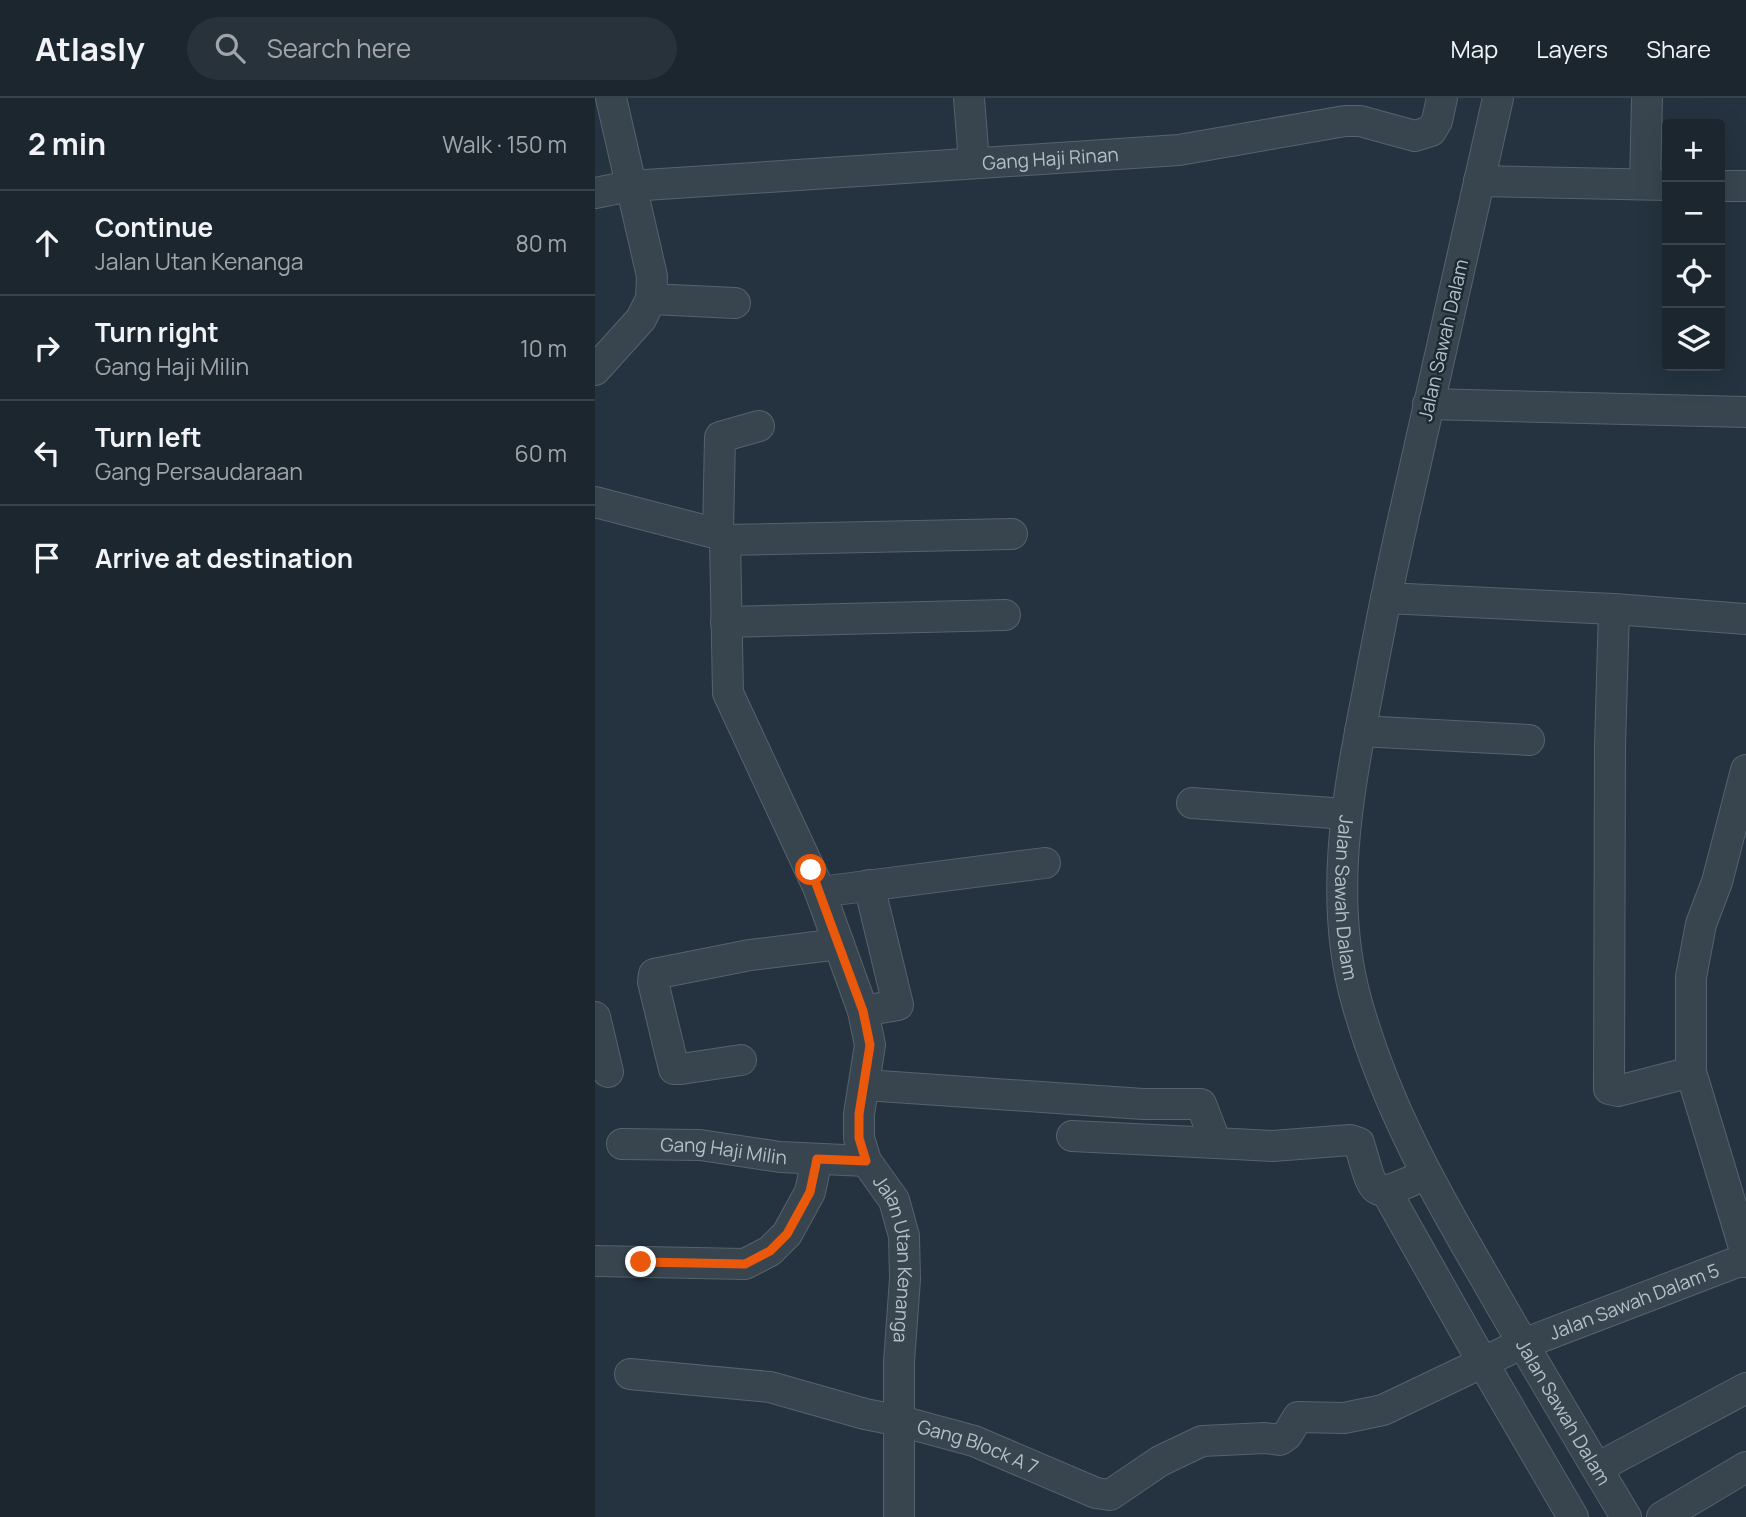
<!DOCTYPE html>
<meta charset="utf-8">
<style>
:root{--surface:#1b262f;--page:#28323b;--text:#f1f3f6;--muted:#a0a5aa;--line:#39434b}
body{margin:0;font-family:Manrope,sans-serif;background:var(--page);color:var(--text)}
.controls{position:absolute;right:21px;top:21px;display:grid;overflow:hidden;border-radius:7px;box-shadow:0 7px 28px #0002}
.controls button{width:63px;height:63px;display:grid;place-items:center;padding:0;border:0;border-bottom:2px solid var(--line);background:var(--surface);color:var(--text);font:35px sans-serif}
.stop{position:absolute;width:21px;height:21px;margin:-16px;border:5px solid #ea580c;border-radius:50%;background:#fff}
.stop.end{background:#ea580c;border-color:#fff;box-shadow:0 2px 7px #0008}
.list{margin:0;padding:0;list-style:none}
h2{display:flex;justify-content:space-between;align-items:center;height:91px;margin:0;padding:0 28px;font-size:30px}
h2 small{font-size:23px;font-weight:400;color:var(--muted)}
.list li{display:grid;grid-template-columns:46px 1fr auto;gap:21px;align-items:center;box-sizing:border-box;height:105px;padding:0 28px;border-top:2px solid var(--line)}
.list b{display:block;font-size:26px;white-space:nowrap}
.list p{margin:0;font-size:23px;white-space:nowrap;color:var(--muted)}
.list em{font-size:23px;font-style:normal;color:var(--muted)}
.icon{flex:none;width:38px;height:38px;fill:none;stroke:currentColor;stroke-width:2;stroke-linecap:round;stroke-linejoin:round}
.map{position:relative;flex:none;width:1151px;height:1419px;overflow:hidden}
header{display:flex;align-items:center;gap:42px;box-sizing:border-box;height:98px;padding:0 35px;background:var(--surface);border-bottom:2px solid var(--line)}
header strong{font-size:33px}
nav{display:flex;gap:38px;margin-inline-start:auto;font-size:24px}
.search{width:490px;height:63px;background:var(--page);display:flex;align-items:center;gap:18px;box-sizing:border-box;padding:0 24px;border-radius:38px;color:var(--muted);font-size:26px}
main{display:flex}
aside{flex:1;background:var(--surface)}
.map>svg:first-child{display:block}
</style>
<header>
<strong>Atlasly</strong>
<div class="search"><svg class="icon" aria-label="search" viewBox="0 0 24 24"><circle cx="10" cy="10" r="6"/><path d="M15 15l6 6"/></svg>Search here</div>
<nav><a>Map</a><a>Layers</a><a>Share</a></nav>
</header>
<main>
<aside>
<h2>2 min<small>Walk · 150 m</small></h2>
<ul class="list">
<li><svg class="icon" aria-label="ahead" viewBox="0 0 24 24"><path d="M12 20V5M6 11l6-6 6 6"/></svg><div><b>Continue</b><p>Jalan Utan Kenanga</p></div><em>80 m</em></li>
<li><svg class="icon" aria-label="right" viewBox="0 0 24 24"><path d="M7 20v-9h11M14 6l5 5-5 5"/></svg><div><b>Turn right</b><p>Gang Haji Milin</p></div><em>10 m</em></li>
<li><svg class="icon" aria-label="left" viewBox="0 0 24 24"><path d="M17 20v-9H6M10 6l-5 5 5 5"/></svg><div><b>Turn left</b><p>Gang Persaudaraan</p></div><em>60 m</em></li>
<li><svg class="icon" aria-label="arrive" viewBox="0 0 24 24"><path d="M6 21V4h12l-3 4 3 4H6"/></svg><div><b>Arrive at destination</b></div></li>
</ul>
</aside>
<div class="map">
<svg width="1151" height="1419" viewBox="0 0 1151 1419">
<rect width="100%" height="100%" fill="#24333f"/>
<g fill="none" stroke-linecap="round" stroke-linejoin="round">
<defs>
<g id="minor">
<path d="M374 0 379 64"/>
<path id="s1" d="M903 0C870 145 837 290 805 435 793 489 782 544 772 598 752 699 733 803 762 905 790 1005 837 1089 889 1178 935 1259 983 1339 1031 1419"/>
<path d="M884 83 1072 87"/>
<path d="M1050 86 1052 0"/>
<path d="M1125 88H1151"/>
<path id="s2" d="M0 95 35 88 584 52 750 23H765L820 38 836 33 842 23 847 0"/>
<path d="M56 201 140 205"/>
<path d="M0 272 46 221 56 201 57 178 16 0"/>
<path d="M833 306 1151 314"/>
<path id="s3" d="M0 404 123 436 130 442 133 595 224 791 268 913 275 947 264 1016V1040L271 1063 299 1102 309 1138 310 1181 304 1264V1419"/>
<path d="M123 436 125 339 164 328"/>
<path d="M130 442 417 436"/>
<path d="M791 500 1019 511 1151 521"/>
<path d="M1019 511 1015 648 1014 991 1023 993 1096 974"/>
<path d="M131 524 410 517"/>
<path d="M765 633 934 642"/>
<path d="M1151 672 1122 784 1106 826 1096 879V974L1151 1156"/>
<path d="M597 705 751 716"/>
<path d="M225 794 450 765"/>
<path d="M268 913 303 907 274 787"/>
<path d="M0 919 13 974"/>
<path d="M146 962 86 971H79L58 884 59 876 155 857 244 846"/>
<path d="M270 987 548 1006H606L621 1045 678 1048 755 1042 764 1045C781 1102 775 1101 830 1077"/>
<path d="M477 1038 621 1045"/>
<path id="s4" d="M27 1046 105 1047 185 1059 271 1063"/>
<path d="M791 1093 888 1265 978 1419"/>
<path d="M0 1163 150 1166 175 1153 192 1136 215 1094 222 1061"/>
<path id="s5" d="M35 1276 175 1289 270 1316 305 1323 379 1343 501 1395 515 1397 565 1363 607 1343 670 1340 685 1342 692 1337 703 1319 749 1320 788 1312 920 1249 1142 1164H1151"/>
<path d="M1002 1370 1151 1290"/>
<path d="M1067 1419 1151 1369"/>
</g>
</defs>
<use href="#minor" stroke="#56626c" stroke-width="32"/>
<use href="#minor" stroke="#38454f" stroke-width="30"/>
</g>
<g fill="none" stroke-linecap="round" stroke-linejoin="round">
<path stroke="#ea580c" stroke-width="9" d="M46 1164 150 1166 175 1153 192 1136 215 1094 222 1061 271 1063 264 1040V1016L275 947 268 913 216 772"/>
</g>
<g text-anchor="middle" dominant-baseline="central" stroke-width="5" stroke-linejoin="round" paint-order="stroke">
<g font-size="19" fill="#b4bfc9" stroke="#1d2a34">
<text stroke="none"><textPath href="#s2" startOffset="457">Gang Haji Rinan</textPath></text>
<text transform="translate(848 242) rotate(-77)">Jalan Sawah Dalam</text>
<text stroke="none"><textPath href="#s1" startOffset="816">Jalan Sawah Dalam</textPath></text>
<text stroke="none"><textPath href="#s4" startOffset="102">Gang Haji Milin</textPath></text>
<text stroke="none"><textPath href="#s3" startOffset="894">Jalan Utan Kenanga</textPath></text>
<text stroke="none"><textPath href="#s5" startOffset="1073">Jalan Sawah Dalam 5</textPath></text>
<text stroke="none"><textPath href="#s1" startOffset="1382">Jalan Sawah Dalam</textPath></text>
<text stroke="none"><textPath href="#s5" startOffset="357">Gang Block A 7</textPath></text>
</g>
</g>
</svg>
<div class="controls">
<button>+</button>
<button>−</button>
<button><svg class="icon" aria-label="locate" viewBox="0 0 24 24"><circle cx="12" cy="12" r="6"/><path d="M12 2v4M12 18v4M2 12h4M18 12h4"/></svg></button>
<button><svg class="icon" aria-label="layers" viewBox="0 0 24 24"><path d="M12 4l9 5-9 5-9-5zM3 14l9 5 9-5"/></svg></button>
</div>
<div class="stop" style="left:216px;top:772px"></div>
<div class="stop end" style="left:46px;top:1164px"></div>
</div>
</main>
